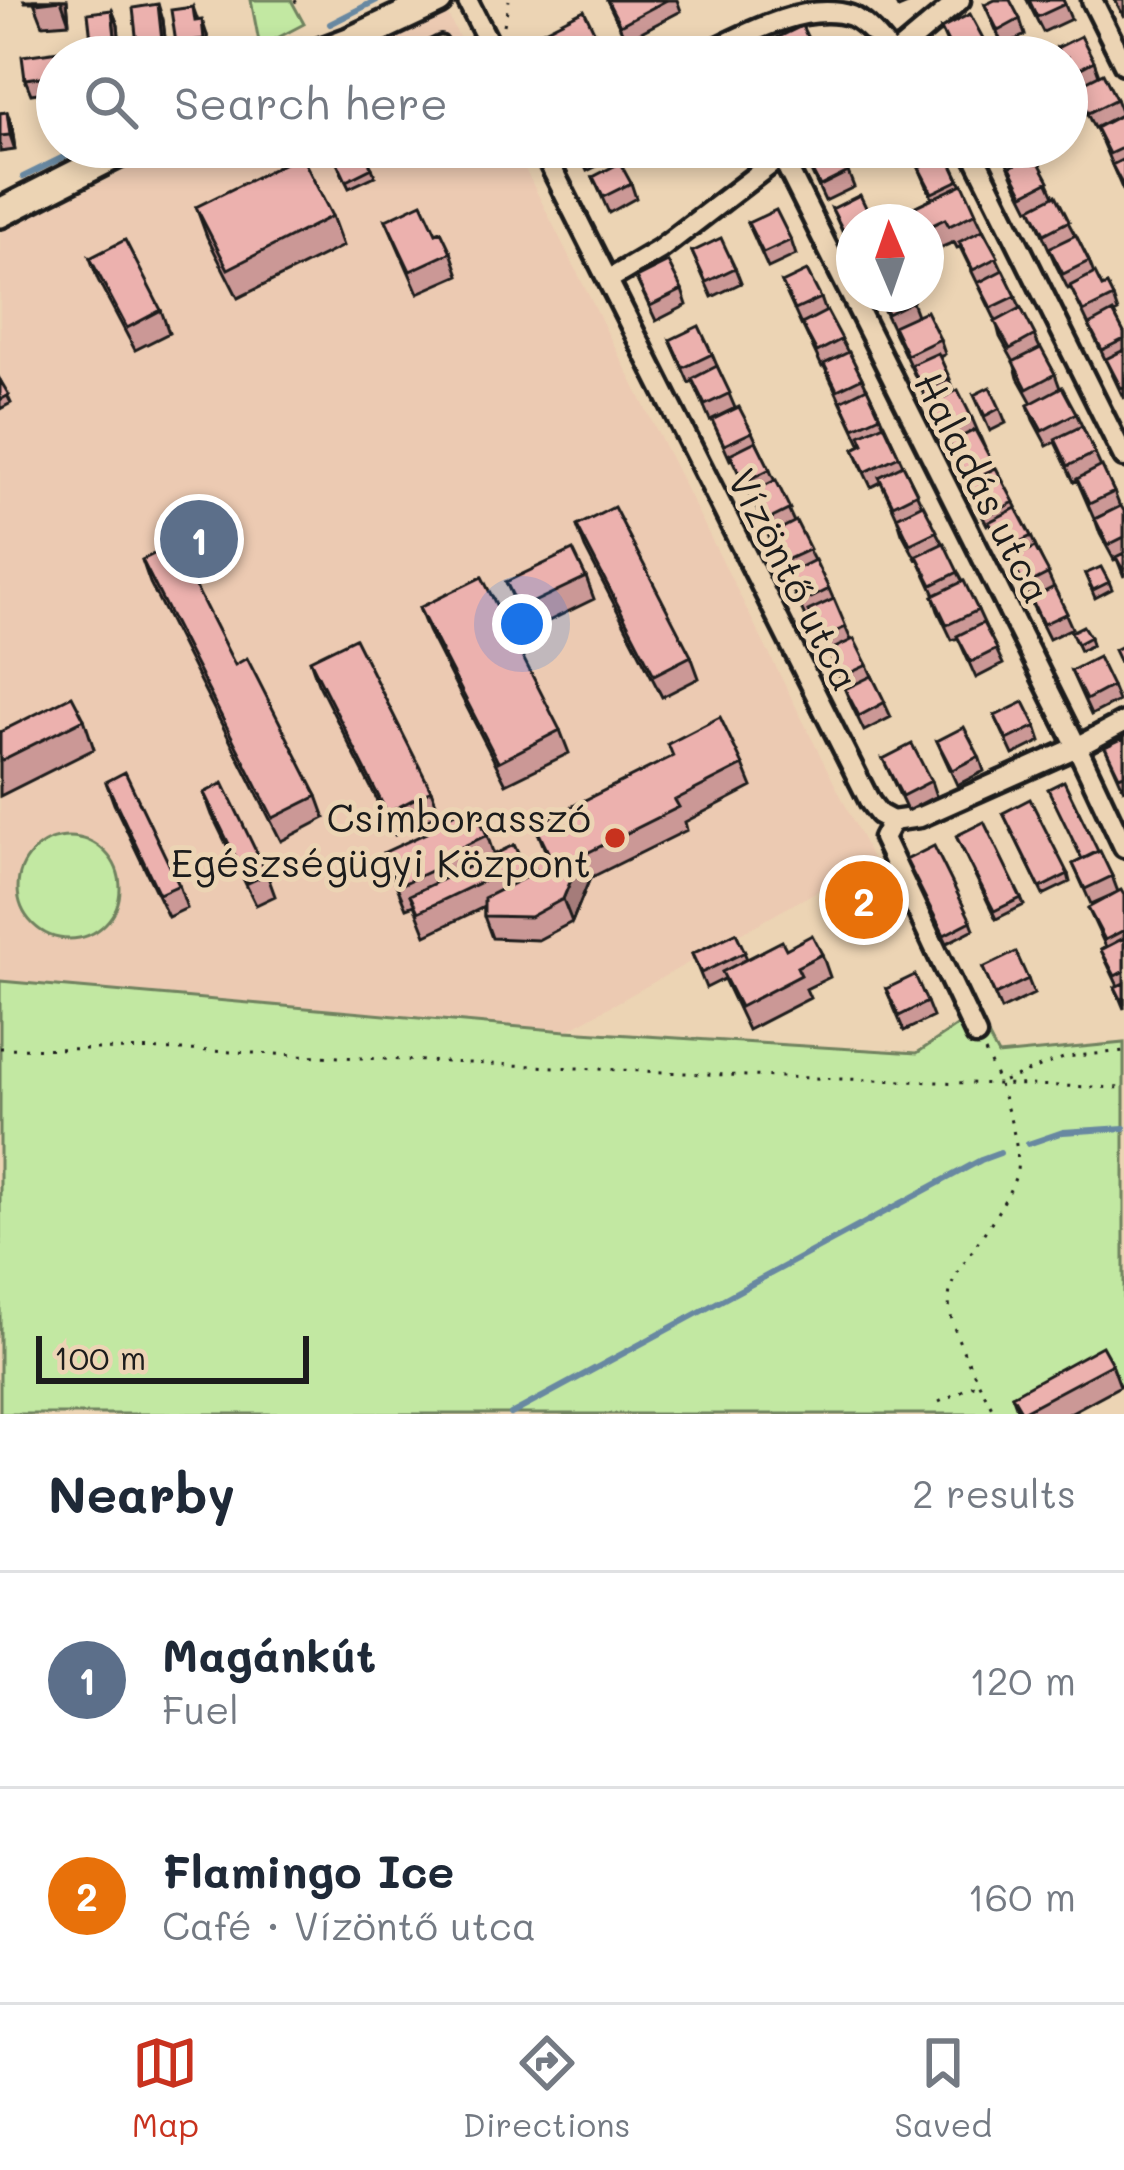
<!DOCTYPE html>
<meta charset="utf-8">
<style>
:root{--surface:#fff;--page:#f2f2f3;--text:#1f2937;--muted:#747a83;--line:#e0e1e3;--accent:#c8321e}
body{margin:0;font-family:Mali,sans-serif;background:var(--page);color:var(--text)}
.compass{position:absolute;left:836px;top:204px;width:108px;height:108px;border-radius:50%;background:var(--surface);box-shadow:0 6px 18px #0003;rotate:358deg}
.scale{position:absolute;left:36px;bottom:30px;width:273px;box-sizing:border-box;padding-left:12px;border:6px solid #1c1c1c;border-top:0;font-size:33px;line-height:42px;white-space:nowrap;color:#1c1c1c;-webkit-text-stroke:9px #ecd4b4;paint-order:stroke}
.you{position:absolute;left:522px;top:624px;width:42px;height:42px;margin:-30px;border:9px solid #fff;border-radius:50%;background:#1a73e8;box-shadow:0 0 0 18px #1a73e833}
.badge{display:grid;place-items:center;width:78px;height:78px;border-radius:50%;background:var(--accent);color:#fff;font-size:39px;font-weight:700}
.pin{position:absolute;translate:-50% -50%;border:6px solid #fff;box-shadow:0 3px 12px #0006}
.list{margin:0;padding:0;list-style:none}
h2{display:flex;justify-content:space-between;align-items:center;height:156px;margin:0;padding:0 48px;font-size:51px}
h2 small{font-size:39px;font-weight:400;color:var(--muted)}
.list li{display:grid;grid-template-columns:78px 1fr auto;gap:36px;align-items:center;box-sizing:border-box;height:216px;padding:0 48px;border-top:3px solid var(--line)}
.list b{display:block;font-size:45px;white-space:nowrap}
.list p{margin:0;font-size:39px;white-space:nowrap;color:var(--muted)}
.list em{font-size:39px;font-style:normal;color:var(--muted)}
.icon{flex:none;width:66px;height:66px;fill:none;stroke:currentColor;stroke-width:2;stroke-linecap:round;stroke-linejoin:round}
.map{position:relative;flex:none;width:1124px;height:1414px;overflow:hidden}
.search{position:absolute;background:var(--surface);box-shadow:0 6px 18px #0003;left:36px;right:36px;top:36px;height:132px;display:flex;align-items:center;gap:30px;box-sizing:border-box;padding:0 42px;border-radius:66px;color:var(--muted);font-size:45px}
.sheet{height:588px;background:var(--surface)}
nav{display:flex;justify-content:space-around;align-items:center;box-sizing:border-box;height:168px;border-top:3px solid var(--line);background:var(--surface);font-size:33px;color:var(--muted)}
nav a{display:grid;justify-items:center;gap:6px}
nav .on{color:var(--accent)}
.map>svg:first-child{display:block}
</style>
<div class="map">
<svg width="1124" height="1414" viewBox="0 0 1124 1414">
<rect width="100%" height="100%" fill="#ecd4b4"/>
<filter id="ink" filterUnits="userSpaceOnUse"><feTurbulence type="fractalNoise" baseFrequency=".00833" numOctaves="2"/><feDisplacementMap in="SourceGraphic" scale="24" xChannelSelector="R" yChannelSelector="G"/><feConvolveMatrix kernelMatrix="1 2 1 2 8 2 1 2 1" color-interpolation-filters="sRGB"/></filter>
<g filter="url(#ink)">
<path fill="#eccab2" d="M446 11 469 57H353Z
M172 147H514L873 860 566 1031 0 981V232Z"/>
<path fill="#c2e8a2" stroke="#6f825f" stroke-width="3" d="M251 0H291L304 24 260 47Z
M18 888a51 51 0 1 1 102 0a51 51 0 1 1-102 0Z
M0 981 566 1031 917 1053 976 1013 998 1055 1124 1043V1383L1120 1385 1107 1363 1012 1414H0Z"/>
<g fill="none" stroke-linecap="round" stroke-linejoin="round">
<path stroke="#6888a1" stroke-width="6" d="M330 24 377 0
M264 57 301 39
M23 177 84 147
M1028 1144 1063 1132 1124 1128
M511 1414 981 1160 1000 1153"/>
<defs>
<path id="service" d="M411 57 441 42"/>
<path id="minor" d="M467 0 496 57
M1092 0 1124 64
M699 57C742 36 805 0 852 16 869 25 881 41 893 56
M892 57 960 0
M541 147 870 802 879 814 892 821
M970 147 1124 457
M782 157 1077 747 1124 847
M608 280 659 250 793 147
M892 821 920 817 1077 747 1124 722
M892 821 883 838 976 1035"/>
<path id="secondary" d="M309 57 349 42 438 0
M0 213 130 147"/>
</defs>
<use href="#service" stroke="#1c1c1c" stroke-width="18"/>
<use href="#minor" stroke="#1c1c1c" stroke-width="27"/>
<use href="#secondary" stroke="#1c1c1c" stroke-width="36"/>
<path stroke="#1c1c1c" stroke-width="3" stroke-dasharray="3 9" stroke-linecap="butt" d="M295 0 298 6
M504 25 509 0
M154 154 167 147
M0 1048 189 1050 749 1076 1124 1088
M985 1052C998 1079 1026 1151 1015 1178 1005 1204 987 1228 972 1251 961 1267 949 1282 949 1301 950 1335 980 1383 995 1414
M1004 1081 1066 1057 1124 1051
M939 1402 980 1382"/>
<use href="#service" stroke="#ecd4b4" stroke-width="9"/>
<use href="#minor" stroke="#ecd4b4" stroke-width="18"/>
<use href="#secondary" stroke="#ecd4b4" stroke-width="27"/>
</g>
<path fill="#cb9896" stroke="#1c1c1c" stroke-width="3" d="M24 0H67L69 23 43 25 34 2H25Z
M607 0H677L681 11 626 40Z
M894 0H917L898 8Z
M1027 0H1063L1071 19 1043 32Z
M1115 0H1124V17Z
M985 5 1020 19 1025 35 1003 46Z
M193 7 198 21 207 35 210 54 181 57 176 43Z
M112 10 118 25 121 57H95L92 48Z
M163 20 167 56 142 57 137 44Z
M941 29 985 42 991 57H953Z
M596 35 602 50 587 57H534L527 39Z
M1057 48 1094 61 1099 75 1116 99 1122 114 1094 128 1067 73V57H1060Z
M57 57V90L31 94 25 79Z
M7 112 12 127 15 150 0 152V113Z
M1124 120V193L1096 128Z
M329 147 372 168 375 176 349 188Z
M576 147H612L615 157 587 171Z
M854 147H887L890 156 865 169Z
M910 147H927L913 154Z
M1000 147H1032L1054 196 1089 261 1094 274 1102 287 1113 297 1118 312 1114 314 1124 333V399L1071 288 1068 289 1055 263 1031 208 1029 209 1016 183Z
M802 152 848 172 854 187 825 201Z
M947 154 1040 348 1055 374 1060 388 1076 413 1101 467 1114 492 1120 507 1094 519 1077 480 1074 482 1055 442 1047 446 1033 420 1028 405 1032 403 1018 378 1014 362 1000 337 996 321 960 247 957 248 954 242 933 251 926 238V222H919L914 207 932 198 919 168Z
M593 177 631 183 636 198 609 213Z
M196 207 332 216 343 246 238 298 207 237Z
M832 209 854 222V253H852Z
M386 220 451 252 459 275 418 293Z
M748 223 791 240 796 255 768 268Z
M692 252 735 268 741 283 712 297Z
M90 258 161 310 169 333 135 350 98 280Z
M636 278 682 290 687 305 656 321Z
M782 283 821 298 826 312 862 378 922 505 978 610 1003 664 976 678 958 638 952 640 938 611 933 596 935 595 918 558 916 559 902 533 897 517 881 482 871 487 860 464 854 449 863 444 862 442 860 443 824 366 822 367 802 324 801 325Z
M876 294H909L917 315 940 339 945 354 940 357 954 392 972 418 994 469 996 468 1031 536 1072 628 1049 639 1012 564 1009 565 990 524 987 525 973 498Z
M670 340 712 354 735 408 710 420 693 381 689 383Z
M0 380 11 403 0 409Z
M974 395 1000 408 1006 423 990 431Z
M712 420 752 432 794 522 829 589 851 640 867 665 891 717 864 731 851 704 829 652 826 653 810 616 806 618 792 589 788 573 771 536 769 537 751 496 750 497 732 459 730 460Z
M1124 511V577L1117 559 1114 560 1100 534 1095 519Z
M577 526 691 656 699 678 662 697 585 548Z
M142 560 235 665 317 796 325 818 281 841 150 583Z
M1085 574 1109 582 1112 589 1095 598Z
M586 577 594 599 528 631 506 582Z
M419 608 560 730 569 753 506 784 428 631Z
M1071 632 1090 637 1092 645 1080 651Z
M310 660 431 790 440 813 395 835 318 683Z
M1071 671 1112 686 1118 701 1091 715Z
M995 716 1036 726 1041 741 1013 755Z
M84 719 94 749 0 796V732Z
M1124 738V790L1105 747Z
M937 741 979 756 984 771 957 785Z
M883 759 931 781 936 796 907 811Z
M743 765 752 787 685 822 687 830 590 878 572 922 538 940 492 938 484 916V907L426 935 414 905 406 908 383 853 487 835 494 855 514 845 528 876 536 872 547 855 535 825Z
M106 782 179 885 187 908 168 917 114 804Z
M204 793 267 874 275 896 256 905 212 815Z
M1003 813 1068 874 1070 882 1043 895Z
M956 836 1021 898 1024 905 996 919Z
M1098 852 1112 876 1118 892 1091 904 1073 864Z
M906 860 971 921 974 929 947 943Z
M842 874 875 897 880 912 864 920Z
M1124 895V1009L1115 987 1118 986 1101 950 1106 947 1088 908Z
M736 933 747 959 786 949 822 954 830 977 806 989 810 998 748 1030 724 979 706 988 692 954Z
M983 968 1028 979 1034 994 1001 1010Z
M886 989 927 1002 933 1017 904 1031Z
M1112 1364 1120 1386 1068 1414H1019L1012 1395Z"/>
<path fill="#a57c7a" stroke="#1c1c1c" stroke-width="3" d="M61 0H67L69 23Z
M158 4 163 20 167 56 162 41Z
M112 10 118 25 121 57 116 45Z
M202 20 207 35 210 54 204 39Z
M7 112 12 127 15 150 10 135Z
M581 856 590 878 572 922 563 899Z"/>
<path fill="#ecb1ae" stroke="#1c1c1c" stroke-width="3" d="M34 0H61L35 3Z
M607 0H667L620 25Z
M995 0H1010L1020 19 998 31 985 5Z
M1029 0H1063L1065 4 1037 17Z
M158 4 162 41 137 44 133 8Z
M193 7 195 21 202 20 204 39 176 43 171 10Z
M112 10 116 45 92 48 88 13Z
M584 10 596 35 552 57H536L527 39Z
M970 14 985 42 955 57 941 29Z
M802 26 816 55 811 57H737Z
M1081 36 1094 61 1070 74 1067 69V57H1061L1057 48Z
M59 51 57 75 25 79 22 56Z
M1103 73 1116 99 1088 113 1075 87Z
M7 112 10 135 0 136V113Z
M1121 115 1124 120V147L1109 154 1096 128Z
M330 147H361L372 168 346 181Z
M577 147H599L582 156Z
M813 147H836L848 172 820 186 802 152Z
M856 147H873L860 154Z
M1002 147H1026L1007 157Z
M947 154 959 180 932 193 919 168Z
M301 155 332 216 228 269 196 207Z
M1035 155 1049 181 1024 194 1010 167Z
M1124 159V188L1112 165Z
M620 163 631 183 603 197 593 177Z
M963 184 976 213 949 226 945 219 926 228V222H921L914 207Z
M860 195 873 222H854V235L847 238 832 209Z
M1056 195 1069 221 1044 234 1031 208Z
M422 203 436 233 441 231 451 252 410 271 386 220Z
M776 210 791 240 763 253 748 223Z
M983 230 998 257 973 270 959 242Z
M1076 235 1089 261 1063 274 1049 248Z
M721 238 735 268 706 282 692 252Z
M125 240 161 310 127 328 90 258Z
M668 262 682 290 650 306 636 278Z
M1003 270 1016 296 991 308 978 283Z
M807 271 821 298 795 310 782 283Z
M1095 273 1102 287 1107 285 1113 297 1083 312 1070 286Z
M877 294H909L913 301 887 314Z
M1021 308 1035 335 1010 349 995 322Z
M827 311 842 339 817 352 802 324Z
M926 311 940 339 907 355 893 326Z
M1113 312 1124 333V339L1102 350 1089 325Z
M699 326 712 354 683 368 670 340Z
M1041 348 1055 374 1027 389 1013 362Z
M1124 350V387L1121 388 1106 359Z
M849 352 862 378 837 390 824 364Z
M938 353 950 379 923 391 911 365Z
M717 366 730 393 705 405 692 379Z
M0 380 9 395 0 400Z
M990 387 1000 408 985 416 974 395Z
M1062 387 1076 413 1042 431 1028 405Z
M867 388 880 416 854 428 841 401Z
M958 390 972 418 943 432 930 404Z
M739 407 752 432 724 445 712 420Z
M884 424 899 456 865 472 854 449 864 444 860 435Z
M1082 426 1095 453 1068 466 1055 439Z
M975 430 990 458 963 471 949 443Z
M756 441 770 469 744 482 730 454Z
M903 465 917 493 893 505 879 477Z
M1102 466 1114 492 1089 504 1077 479Z
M996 468 1014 502 994 512 990 505 982 510 967 482Z
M776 480 790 509 764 522 750 493Z
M923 504 937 531 910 544 897 517Z
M1121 506 1124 511V537L1108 545 1095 519Z
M614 507 691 656 654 675 577 526Z
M1016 508 1031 536 1004 550 989 522Z
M796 521 810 549 784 561 771 534Z
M944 543 958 572 932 585 917 556Z
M174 544 235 665 247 658 317 796 273 818 142 560Z
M1035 547 1049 573 1024 586 1011 559Z
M573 550 586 577 519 609 506 582Z
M1124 553V572L1116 557Z
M815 560 829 589 801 603 787 574Z
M1101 567 1109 582 1093 590 1085 574Z
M482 577 560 730 498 762 419 608Z
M964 581 978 610 947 625 933 596Z
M1054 587 1067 613 1043 624 1031 599Z
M834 599 846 627 821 638 808 611Z
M983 623 997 649 971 662 957 636Z
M1083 626 1090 637 1077 644 1071 632Z
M355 638 431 790 387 813 310 660Z
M854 639 867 665 841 677 829 651Z
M1124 645V671L1114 650Z
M1098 657 1112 686 1086 700 1071 671Z
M872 676 885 702 859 716 845 689Z
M72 696 84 719 0 761V732Z
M1024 702 1036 726 1007 740 995 716Z
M720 717 743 765 675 800 679 807 581 856 563 899 530 917 484 916V898L536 872 533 863 549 854 535 825 673 756 668 744Z
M964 727 979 756 952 770 937 741Z
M1124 738V774L1119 776 1105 747Z
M912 744 931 781 902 796 883 759Z
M125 772 179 885 159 894 106 782Z
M1064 781 1098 851 1082 859 1048 789Z
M223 783 267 874 248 883 204 793Z
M1030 799 1068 874 1040 888 1003 813Z
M473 805 487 835 439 858 443 865 398 886 383 853 426 833 423 828Z
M984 822 1021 898 994 911 956 836Z
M514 845 526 870 510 878 506 870 418 912 410 895Z
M934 846 971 921 944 935 906 860Z
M1100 851 1112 876 1085 889 1073 864Z
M859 865 875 897 858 905 842 874Z
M1121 890 1124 895V930L1105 940 1088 908Z
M736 933 745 952 701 973 692 954Z
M812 935 822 954 797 967 801 975 740 1007 722 972 782 941 786 949Z
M1124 938V971L1115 976 1101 950Z
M1016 952 1028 979 995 995 983 968Z
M915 975 927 1002 899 1016 886 989Z
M1124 983V1005L1115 987Z
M1102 1346 1112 1364 1022 1412 1012 1395Z"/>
</g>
<circle fill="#c8321e" stroke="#ecd4b4" stroke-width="4.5" cx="615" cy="838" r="12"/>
<g text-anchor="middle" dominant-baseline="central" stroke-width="10" stroke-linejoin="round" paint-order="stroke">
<g font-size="39" fill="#1c1c1c" stroke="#ecd4b4">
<text transform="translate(984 487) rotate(63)">Haladás utca</text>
<text transform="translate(795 579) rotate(63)">Vízöntő utca</text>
</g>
<g font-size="39" fill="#1c1c1c" stroke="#ecd4b4" text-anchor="end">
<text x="591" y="816">Csimborasszó<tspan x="591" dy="45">Egészségügyi Központ</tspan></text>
</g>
</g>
</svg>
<svg class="compass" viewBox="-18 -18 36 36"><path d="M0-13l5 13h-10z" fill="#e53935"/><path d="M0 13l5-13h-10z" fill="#747a83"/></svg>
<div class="scale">100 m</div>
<div class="you"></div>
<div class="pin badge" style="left:199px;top:539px;background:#5c6f8a">1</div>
<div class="pin badge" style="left:864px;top:900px;background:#e8710a">2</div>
<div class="search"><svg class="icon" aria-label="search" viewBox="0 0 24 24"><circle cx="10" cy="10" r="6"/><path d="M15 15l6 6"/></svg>Search here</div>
</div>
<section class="sheet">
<h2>Nearby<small>2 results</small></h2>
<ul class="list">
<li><span class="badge" style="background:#5c6f8a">1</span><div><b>Magánkút</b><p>Fuel</p></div><em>120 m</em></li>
<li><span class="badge" style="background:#e8710a">2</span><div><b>Flamingo Ice</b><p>Café · Vízöntő utca</p></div><em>160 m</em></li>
</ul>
</section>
<nav>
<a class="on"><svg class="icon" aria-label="map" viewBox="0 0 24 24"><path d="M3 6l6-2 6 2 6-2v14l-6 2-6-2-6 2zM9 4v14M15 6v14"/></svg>Map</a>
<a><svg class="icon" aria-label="directions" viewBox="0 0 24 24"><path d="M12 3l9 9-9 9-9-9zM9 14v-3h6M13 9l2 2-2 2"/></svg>Directions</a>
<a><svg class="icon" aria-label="saved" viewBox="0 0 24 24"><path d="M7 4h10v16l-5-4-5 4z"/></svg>Saved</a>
</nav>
